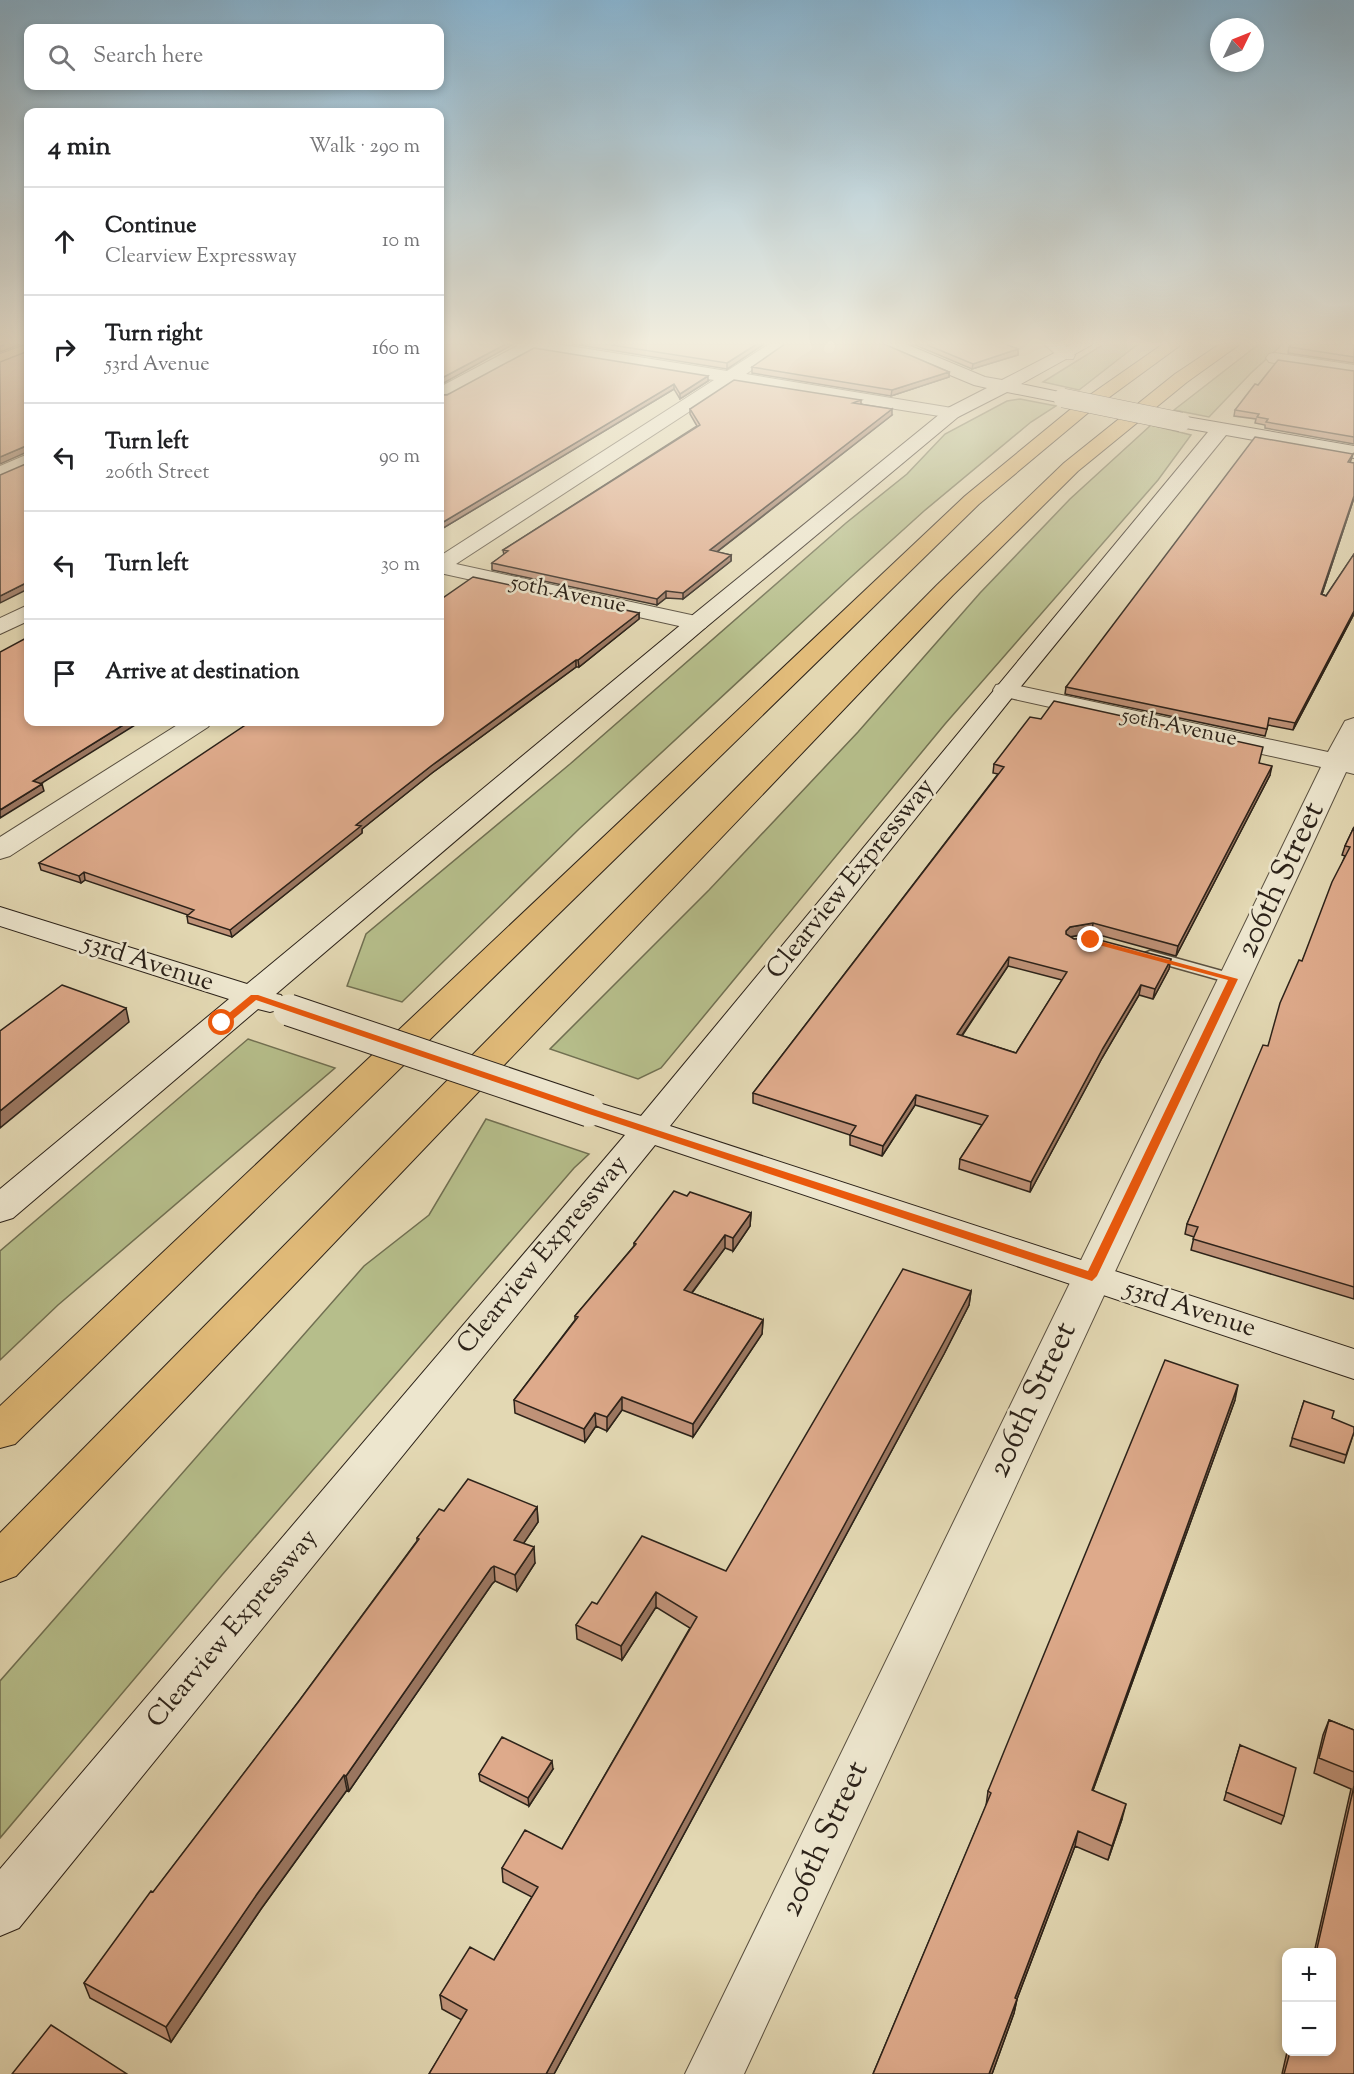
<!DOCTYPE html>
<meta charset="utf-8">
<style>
:root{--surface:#fff;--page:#f2f2f2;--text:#202124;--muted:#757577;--line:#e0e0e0}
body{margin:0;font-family:"Sorts Mill Goudy",serif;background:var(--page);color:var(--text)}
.controls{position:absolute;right:18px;bottom:18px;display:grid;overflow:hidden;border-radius:12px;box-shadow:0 3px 9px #0003}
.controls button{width:54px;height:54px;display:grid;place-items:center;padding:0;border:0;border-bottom:2px solid var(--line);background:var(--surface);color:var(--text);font:30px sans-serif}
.compass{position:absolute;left:1210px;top:18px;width:54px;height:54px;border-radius:50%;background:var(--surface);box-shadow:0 3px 9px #0003;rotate:47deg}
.stop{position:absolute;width:18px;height:18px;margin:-14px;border:4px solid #ea580c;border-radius:50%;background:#fff}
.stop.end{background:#ea580c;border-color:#fff;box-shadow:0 2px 6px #0008}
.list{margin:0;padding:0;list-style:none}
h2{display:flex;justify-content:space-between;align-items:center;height:78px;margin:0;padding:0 24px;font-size:26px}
h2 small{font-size:20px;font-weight:400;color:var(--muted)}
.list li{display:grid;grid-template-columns:39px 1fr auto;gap:18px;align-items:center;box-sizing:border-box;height:108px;padding:0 24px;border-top:2px solid var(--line)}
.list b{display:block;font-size:22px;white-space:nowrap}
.list p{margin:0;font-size:20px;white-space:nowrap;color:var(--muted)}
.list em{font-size:20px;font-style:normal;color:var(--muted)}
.icon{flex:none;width:33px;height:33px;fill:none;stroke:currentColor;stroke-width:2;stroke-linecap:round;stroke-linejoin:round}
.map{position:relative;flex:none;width:1354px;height:2074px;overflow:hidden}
.search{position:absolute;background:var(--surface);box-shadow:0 3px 9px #0003;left:24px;top:24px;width:420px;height:66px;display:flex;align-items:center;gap:15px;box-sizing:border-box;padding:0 21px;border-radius:12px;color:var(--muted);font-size:22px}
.panel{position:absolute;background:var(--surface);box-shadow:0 3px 9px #0003;left:24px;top:108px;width:420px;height:618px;border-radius:12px}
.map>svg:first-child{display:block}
</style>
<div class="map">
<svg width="1354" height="2074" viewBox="0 0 1354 2074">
<rect width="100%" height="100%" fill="#e3d8b3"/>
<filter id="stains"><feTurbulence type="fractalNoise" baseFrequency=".00333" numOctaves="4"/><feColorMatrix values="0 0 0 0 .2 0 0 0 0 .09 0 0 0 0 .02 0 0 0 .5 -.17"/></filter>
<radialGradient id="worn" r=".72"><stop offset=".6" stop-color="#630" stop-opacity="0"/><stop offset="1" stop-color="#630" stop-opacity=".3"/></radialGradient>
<path fill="#b6be8b" stroke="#717052" stroke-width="1.5" d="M1104 344H1138L1079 390 1043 382Z
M1259 344H1283L1251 373 1209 417 1174 410Z
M1020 399 1056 406 1031 422 924 511 851 577 579 829 402 1002 347 986 366 934 570 764 846 523 907 474 945 434 1007 401Z
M1151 425 1191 435 1158 480 945 724 661 1068 638 1079 550 1049 709 890 858 732 980 593 1070 499Z
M248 1039 335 1068 58 1305 0 1360V1251Z
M486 1119 589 1154 574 1168 222 1575 0 1838V1681L364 1266 429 1215Z"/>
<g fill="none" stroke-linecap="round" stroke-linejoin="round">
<defs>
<path id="lane" d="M1150 951 1240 976 1242 979 1234 984 1145 959 1142 956 1145 953Z"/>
<path id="street" d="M516 344H557L727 371 769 344H789L746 374 952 408 958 409 961 413 958 417 952 418 733 383 456 564 705 618 709 623 705 628 697 630 440 573V556L714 380 534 351 446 398 440 399V387L517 346Z
M1044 344H1063L1075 355 1073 359H1061Z
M1275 353 1354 365V375L1269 362 1266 358 1269 354Z
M28 454V467L0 479V466Z
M28 605V621L0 634V618Z
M1005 683 1328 752 1345 721 1354 718V774L1346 772 744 2074H685L1321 767 996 695 993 690 996 685Z
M182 722H212L208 727 10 856 0 859V837Z"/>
<path id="secondary" d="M883 344H906L985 377 1002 380 1072 344H1093L1021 384 1069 394 1072 398 1069 402 1063 403 1007 392 958 417 705 628 276 994 281 995 286 1002 281 1009 270 1012 258 1009 13 1218 0 1222V1189L229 999 0 926V907L247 984 689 618 946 409 987 388 974 385 885 348Z
M1181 416 1354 446V458L1226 435 1014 695 670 1126 1354 1349V1379L655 1145 19 1928 0 1936V1869L625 1135 577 1119 572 1111 577 1103 589 1100 641 1116 1208 432 1174 426 1172 422 1174 418Z"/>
<path id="primary" d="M28 344V355L0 365V354Z"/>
<path id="highway" d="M1163 344H1182L1089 412 979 504 15 1444 0 1448V1406L965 496 1077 404Z
M1220 344H1240L1187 382 1078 471 953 595 16 1576 0 1582V1533L937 585 1064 463 1175 374Z"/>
</defs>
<use href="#lane" stroke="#5a5040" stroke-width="3"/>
<use href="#street" stroke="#5a5040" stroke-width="2"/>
<use href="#secondary" stroke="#2c2219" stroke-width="2"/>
<use href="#primary" stroke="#2c2219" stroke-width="2"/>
<use href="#highway" stroke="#2c2219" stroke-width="2"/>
<use href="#lane" fill="#ede6ce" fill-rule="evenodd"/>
<use href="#street" fill="#ede6ce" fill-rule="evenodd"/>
<use href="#secondary" fill="#ede6ce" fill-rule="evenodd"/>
<use href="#primary" fill="#e2bc7a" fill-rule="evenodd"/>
<use href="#highway" fill="#e2bc7a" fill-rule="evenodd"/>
<defs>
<path id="secondary-bridge-far1" d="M1063 398 1181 422"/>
<path id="secondary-bridge" d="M289 1010 589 1111"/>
</defs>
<use href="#secondary-bridge-far1" stroke="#2c2219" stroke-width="20" stroke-linecap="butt"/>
<use href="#secondary-bridge" stroke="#2c2219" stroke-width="33" stroke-linecap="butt"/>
<use href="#secondary-bridge-far1" stroke="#ede6ce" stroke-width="19"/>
<use href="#secondary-bridge" stroke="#ede6ce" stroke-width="31"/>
</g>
<path fill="#bf9278" stroke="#2c2219" stroke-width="1.5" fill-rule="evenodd" d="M573 344H764L727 369Z
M913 344H1005L1018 349V355L972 369Z
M1354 344V363L1288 353 1289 347Z
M884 345 949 372V377L891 396 752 373V367Z
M1354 371V444L1265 428V425L1255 423 1256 419 1234 416 1235 410 1258 385Z
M708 381 680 399 674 389 440 530V395Z
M861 400V404L892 415 717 552 731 555V561L683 599 666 598 657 605 492 570V563L504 555 503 550 697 426 690 414V409Z
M1353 454 1350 463H1354V498L1322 594 1326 596 1354 554V614L1293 730 1268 725 1265 736 1065 694 1066 687Z
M639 613V619L579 667H576L432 773 362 829V833L232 937 188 923 187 916 188 915 85 880 81 883 41 870 39 863Z
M1259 763 1270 775 1176 956 1092 933 1070 937 1074 939 1169 969 1153 999 1139 995 1102 1058 1030 1192 959 1169 960 1159 982 1125 915 1105 882 1156 850 1145V1135L753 1103V1093L998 774 993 773 994 764ZM1008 966 1062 980 1016 1053 962 1036Z
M1354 827V1299L1191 1250 1194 1237 1185 1234 1187 1224 1268 1046 1345 856 1342 855 1345 846Z
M687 1196 751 1213 750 1226 733 1251 725 1248 692 1293 763 1320 762 1334 693 1437 622 1410 607 1431 596 1426 585 1442 515 1413 514 1400 575 1320V1316L634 1246V1243Z
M971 1291 969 1305 944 1354 554 2074H429L462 2020 442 2009 440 1995 494 1960 532 1897 503 1882 502 1868 562 1849 690 1628 656 1607 622 1660 577 1639 576 1625 597 1604 726 1571Z
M1235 1400 1093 1790 1122 1819 1108 1860 1075 1846 1017 1999 1014 2013 992 2074H873L986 1806 988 1791Z
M1304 1401 1354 1432 1344 1463 1290 1446Z
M537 1507 538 1522 523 1544 535 1563 517 1591 495 1581 492 1584 349 1791 347 1790 261 1909 171 2042 90 1998 84 1983 299 1701 417 1541V1538L444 1511Z
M1329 1720 1354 1730V2074H1282L1287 2052H1332V1953H1314L1351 1789 1314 1773 1323 1735Z
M1240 1745 1284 1816 1281 1824 1224 1800Z
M553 1769 529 1806 480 1781 479 1774Z"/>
<path fill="#9b7761" stroke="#2c2219" stroke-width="1.5" d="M6 344H21L0 352V346Z
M506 344H514L440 385V379Z
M757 344H764L727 369V363Z
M1018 349V355L972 369 973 364Z
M949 372V377L891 396 892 390Z
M708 376V381L680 399V394Z
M674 384V389L440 530V524Z
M892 409V415L710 557V550Z
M26 446 27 452 0 464V457Z
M1354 496V498L1320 600 1321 594Z
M731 555V561L683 599V593Z
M28 582V589L0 603V596Z
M666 591V598L657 605V599Z
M1354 611V614L1293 730 1295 723Z
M639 613V619L579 667 578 660Z
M576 660V667L432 773 362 829V833L232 937 230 930 356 825 431 766Z
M128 722H140L34 788 33 781Z
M1272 766 1270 775 1176 956 1178 946Z
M42 784 44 791 0 818V810Z
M84 872 85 880 81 883 79 876Z
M1093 923 1092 933 1069 937 1064 940 1066 931 1070 927Z
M1009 957 1008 966 956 1044 957 1034Z
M1171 959 1169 969 1153 999 1155 989Z
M1141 985 1139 995 1102 1058 1030 1192 1031 1182 1103 1048Z
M126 1008 129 1022 0 1128V1111Z
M916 1095 915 1105 882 1156 883 1146Z
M751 1213 750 1226 733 1251V1238Z
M725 1235V1248L684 1303V1290Z
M971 1291 969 1305 944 1354 554 2074H546Z
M763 1320 762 1334 693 1437V1424Z
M1238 1385 1235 1400 1088 1804 1092 1790Z
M622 1397V1410L607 1431V1417Z
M595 1413 596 1426 585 1442 584 1429Z
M537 1507 538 1522 515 1556 514 1540Z
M534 1547 535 1563 517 1591 515 1575Z
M494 1566 495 1581 492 1584 349 1791 346 1776 491 1568Z
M656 1592V1607L622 1660 621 1646Z
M552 1761 553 1769 529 1806 528 1798Z
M344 1775 347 1790 261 1909 171 2042 166 2027 257 1894Z
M1126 1804 1122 1819 1108 1860 1112 1846Z
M1078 1831 1075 1846 1012 2012 1015 1998Z
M1017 1999 1014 2013 992 2074H989Z"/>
<path fill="#deaa8b" stroke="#2c2219" stroke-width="1.5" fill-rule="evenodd" d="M440 344H506L440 379Z
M605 344H757L727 363Z
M785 344H884L949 372 892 390 752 367Z
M925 344H1005L1018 349 973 364Z
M1292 344H1354V357L1289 347Z
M534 348 708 376 680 394 674 384 440 524V395H447Z
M28 351V448L26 446 0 457V362Z
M1278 360 1354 371V437L1266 422 1268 419 1257 417 1259 414 1235 410 1255 384 1258 385Z
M734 380 861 400 853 403 892 409 710 550 731 555 683 593 666 591 657 599 492 563 508 551 503 550 700 425 690 409Z
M1255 437 1353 454 1348 462 1354 463V496L1321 594 1326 596 1354 554V611L1295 723 1269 718 1267 729 1066 687Z
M28 454V582L0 596V475L28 463Z
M473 577 639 613 578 660H576L431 766 356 825 361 826 230 930 187 916 194 910 84 872 79 876 39 863 250 722H440V600Z
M28 637V722H128L33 781 42 784 0 810V652Z
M1054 701 1263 747 1259 763 1272 766 1178 946 1093 923 1070 927 1066 931V934L1074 939 1092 938 1171 959 1155 989 1141 985 1103 1048 1031 1182 960 1159 988 1116 916 1095 883 1146 850 1135 856 1126 753 1093 1004 767 994 764 1030 717 1041 719ZM1009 957 1067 972 1016 1053 957 1034Z
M1354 827V1287L1193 1239 1198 1227 1187 1224 1263 1045 1268 1046 1280 1003 1299 960 1302 961 1332 882 1350 847 1345 846Z
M62 985 126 1008 0 1111V1031Z
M674 1191 687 1196 690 1192 751 1213 733 1238 725 1235 684 1290 763 1320 693 1424 622 1397 607 1417 595 1413 584 1429 514 1400 578 1317 575 1316 636 1244 634 1243Z
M903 1269 971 1291 945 1340 546 2074H429L467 2010 440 1995 470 1947 494 1960 538 1887 502 1868 525 1830 562 1849 697 1617 656 1592 621 1646 576 1625 592 1602 597 1604 642 1536 726 1571Z
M1165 1360 1238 1385 1092 1790 1126 1804 1112 1846 1078 1831 1015 1998 1017 1999 989 2074H873L991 1793 988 1791 1005 1749Z
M1304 1401 1334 1411 1332 1418 1354 1427V1432L1346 1455 1292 1438Z
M468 1479 537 1507 514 1540 534 1547 515 1575 494 1566 491 1568 346 1776 344 1775 257 1894 166 2027 84 1983 151 1891 153 1892 299 1701 419 1539 417 1538 439 1509 444 1511Z
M1329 1720 1354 1730V1772L1319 1758Z
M502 1737 552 1761 528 1798 479 1774Z
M1240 1745 1296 1768 1284 1816 1226 1792Z
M1354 1786V2074H1284L1290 2052H1332V1953H1316Z
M51 2025 127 2074H12Z"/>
<linearGradient id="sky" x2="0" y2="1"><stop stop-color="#88b6d4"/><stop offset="0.54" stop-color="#f2eddd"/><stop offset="1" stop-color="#f2eddd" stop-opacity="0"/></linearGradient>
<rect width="1354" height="635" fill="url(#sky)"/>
<path fill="#ea580c" d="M1088 938 1238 979 1097 1276 1092 1281 586 1113 256 1000 226 1025 217 1023 251 995H258L593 1109 1088 1271 1228 980 1088 942Z"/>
<g text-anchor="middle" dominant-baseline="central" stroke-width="5" stroke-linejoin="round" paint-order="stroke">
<g font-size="22" fill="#2c2219" stroke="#ede6ce">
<text transform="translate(568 595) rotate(12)">50th Avenue</text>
<text transform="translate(1179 728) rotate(12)">50th Avenue</text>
</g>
<g font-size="26" fill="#2c2219" stroke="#ede6ce">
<text transform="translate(851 879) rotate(-51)">Clearview Expressway</text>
<text transform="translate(148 963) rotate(18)">53rd Avenue</text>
<text transform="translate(543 1255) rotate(-50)">Clearview Expressway</text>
<text transform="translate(1190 1309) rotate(18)">53rd Avenue</text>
<text transform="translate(233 1629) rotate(-50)">Clearview Expressway</text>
</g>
<g font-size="32" fill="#2c2219" stroke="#ede6ce">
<text transform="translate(1281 880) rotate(-65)">206th Street</text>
<text transform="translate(1033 1400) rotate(-65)">206th Street</text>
<text transform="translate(825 1839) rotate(-65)">206th Street</text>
</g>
</g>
<rect width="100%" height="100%" filter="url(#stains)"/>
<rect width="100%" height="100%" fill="url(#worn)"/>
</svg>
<div class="controls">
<button>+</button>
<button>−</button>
</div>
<svg class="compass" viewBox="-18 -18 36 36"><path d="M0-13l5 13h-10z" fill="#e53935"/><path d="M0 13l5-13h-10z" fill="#757577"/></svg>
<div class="stop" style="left:222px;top:1023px"></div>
<div class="stop end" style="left:1091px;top:940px"></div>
<div class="search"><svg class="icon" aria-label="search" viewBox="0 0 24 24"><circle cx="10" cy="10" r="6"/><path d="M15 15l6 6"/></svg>Search here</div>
<section class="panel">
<h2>4 min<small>Walk · 290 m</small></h2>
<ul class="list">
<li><svg class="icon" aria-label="ahead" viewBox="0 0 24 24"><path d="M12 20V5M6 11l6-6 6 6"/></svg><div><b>Continue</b><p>Clearview Expressway</p></div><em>10 m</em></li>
<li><svg class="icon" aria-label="right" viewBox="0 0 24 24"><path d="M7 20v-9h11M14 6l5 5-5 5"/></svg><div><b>Turn right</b><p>53rd Avenue</p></div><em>160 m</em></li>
<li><svg class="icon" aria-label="left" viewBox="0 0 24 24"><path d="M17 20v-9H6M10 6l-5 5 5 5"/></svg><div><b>Turn left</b><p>206th Street</p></div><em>90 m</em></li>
<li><svg class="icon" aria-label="left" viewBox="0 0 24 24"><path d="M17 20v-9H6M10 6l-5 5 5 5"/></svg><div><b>Turn left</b></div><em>30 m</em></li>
<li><svg class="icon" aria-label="arrive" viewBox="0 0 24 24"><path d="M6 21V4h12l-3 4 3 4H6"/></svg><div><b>Arrive at destination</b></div></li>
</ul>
</section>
</div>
